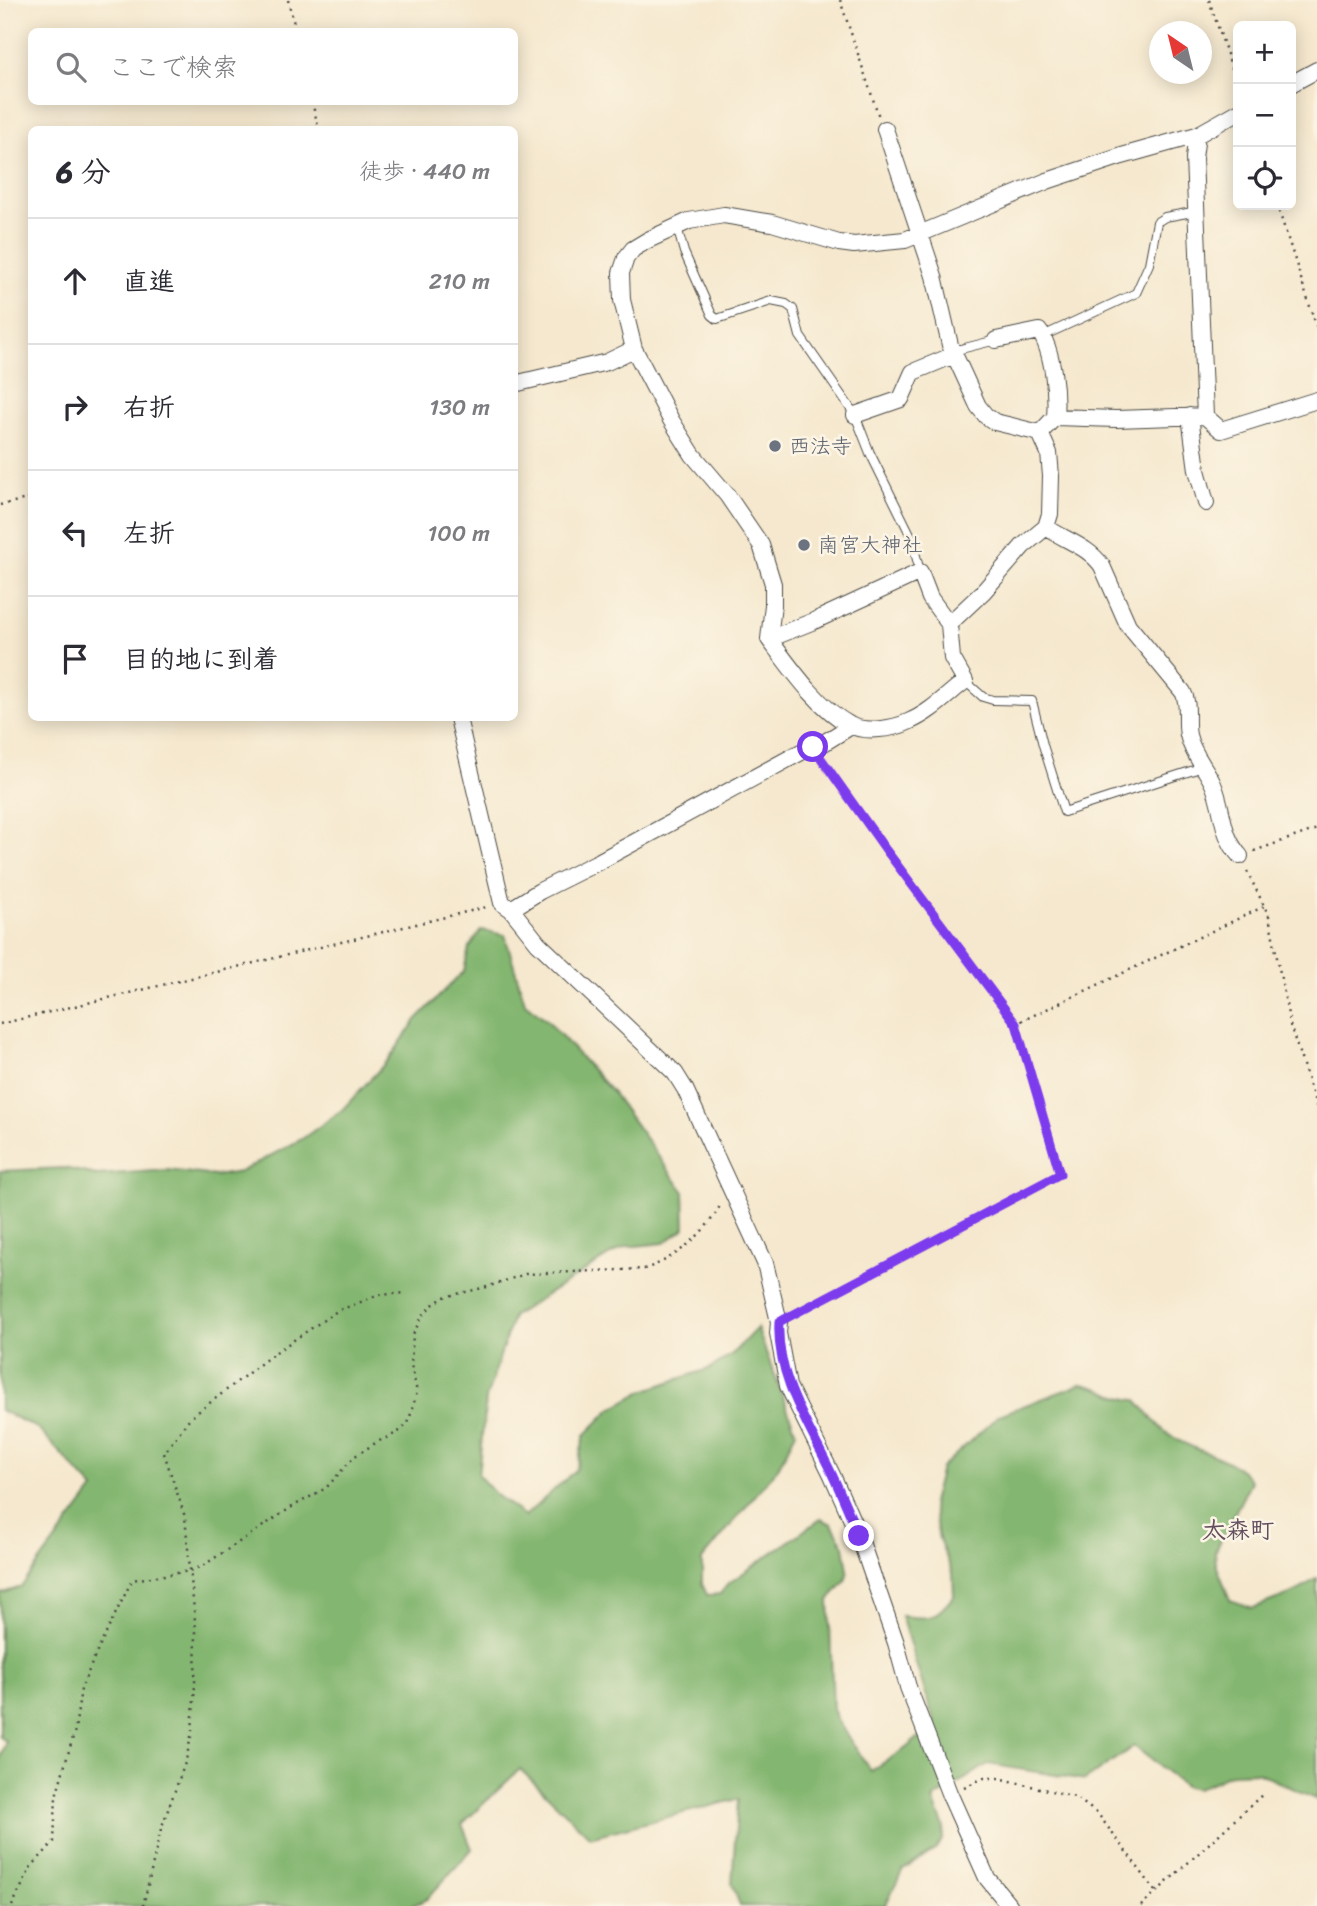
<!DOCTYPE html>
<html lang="ja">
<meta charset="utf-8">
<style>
:root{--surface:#fff;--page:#f7f7f7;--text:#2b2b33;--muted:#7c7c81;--line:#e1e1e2}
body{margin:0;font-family:Sriracha,"Klee One",sans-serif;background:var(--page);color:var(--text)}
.controls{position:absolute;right:21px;top:21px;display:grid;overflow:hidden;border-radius:10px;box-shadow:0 4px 18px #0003}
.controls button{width:63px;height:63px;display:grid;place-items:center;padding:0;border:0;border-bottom:2px solid var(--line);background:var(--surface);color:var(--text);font:35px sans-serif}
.compass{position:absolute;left:1149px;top:21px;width:63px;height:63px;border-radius:50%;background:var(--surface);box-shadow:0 4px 18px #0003;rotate:325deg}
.stop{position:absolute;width:21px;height:21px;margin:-16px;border:5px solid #7c3aed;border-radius:50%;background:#fff}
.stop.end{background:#7c3aed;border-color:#fff;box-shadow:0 2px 7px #0008}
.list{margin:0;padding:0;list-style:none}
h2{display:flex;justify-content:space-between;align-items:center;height:91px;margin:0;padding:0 28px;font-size:30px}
h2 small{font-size:23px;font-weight:400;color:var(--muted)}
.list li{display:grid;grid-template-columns:46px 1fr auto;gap:21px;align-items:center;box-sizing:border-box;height:126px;padding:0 28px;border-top:2px solid var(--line)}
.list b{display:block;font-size:26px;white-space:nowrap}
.list em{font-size:23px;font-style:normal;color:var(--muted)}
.icon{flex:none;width:38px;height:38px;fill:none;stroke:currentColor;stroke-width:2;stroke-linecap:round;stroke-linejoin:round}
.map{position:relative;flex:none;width:1317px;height:1906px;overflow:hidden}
.search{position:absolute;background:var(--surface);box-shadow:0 4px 18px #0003;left:28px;top:28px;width:490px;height:77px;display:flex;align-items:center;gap:18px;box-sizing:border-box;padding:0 24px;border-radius:10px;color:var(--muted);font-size:26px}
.panel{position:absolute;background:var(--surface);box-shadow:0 4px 18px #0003;left:28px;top:126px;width:490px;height:595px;border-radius:10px}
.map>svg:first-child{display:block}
</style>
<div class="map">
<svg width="1317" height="1906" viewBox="0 0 1317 1906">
<rect width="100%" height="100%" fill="#fcf5e5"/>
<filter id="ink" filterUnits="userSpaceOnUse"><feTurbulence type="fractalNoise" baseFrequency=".0143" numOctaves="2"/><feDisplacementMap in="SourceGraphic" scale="14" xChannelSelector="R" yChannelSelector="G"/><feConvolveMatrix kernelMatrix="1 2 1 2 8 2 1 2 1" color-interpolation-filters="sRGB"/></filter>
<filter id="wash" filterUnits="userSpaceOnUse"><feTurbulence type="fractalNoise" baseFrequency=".00686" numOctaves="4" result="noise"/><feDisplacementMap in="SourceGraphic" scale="28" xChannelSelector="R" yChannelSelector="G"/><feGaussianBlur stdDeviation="1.57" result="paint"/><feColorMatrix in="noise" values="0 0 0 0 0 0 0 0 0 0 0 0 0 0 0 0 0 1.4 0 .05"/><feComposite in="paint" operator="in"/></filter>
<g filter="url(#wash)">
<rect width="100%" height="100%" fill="#f5e8ce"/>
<path fill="#83b670" stroke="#57704e" stroke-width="2" d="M481 930 505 935 525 1003 548 1021 612 1092 684 1192 685 1228 664 1243 626 1247 615 1252 513 1316 486 1399 478 1475 497 1496 525 1516 576 1470 585 1435 611 1409 643 1391 711 1368 732 1354 757 1328 796 1432 778 1468 702 1560V1584L707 1595 720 1594 729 1583 821 1519 832 1524 844 1546 848 1570 845 1581 829 1600 833 1708 837 1720 871 1771 906 1748 935 1724 901 1616C932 1619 933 1620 954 1596L953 1574 939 1539 932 1503 941 1468 999 1415 1081 1384C1101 1386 1117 1400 1137 1400 1147 1411 1158 1428 1171 1436 1196 1453 1232 1455 1251 1481L1215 1552 1216 1564 1230 1600 1253 1608 1298 1591 1317 1578V1800L1257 1772 1232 1773 1197 1789 1186 1787 1134 1746 1085 1780 988 1764 933 1800 944 1827 942 1840 935 1850 903 1870 885 1906H740L732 1883 738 1799 590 1837 520 1769 462 1824 472 1849 427 1899 411 1906H0V1759L6 1741 0 1737V1594L21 1587 94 1489 37 1428 0 1410V1171L64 1168 97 1175 168 1170 215 1176 240 1172 302 1139 342 1110 389 1059 416 1020 464 971 469 948Z"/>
</g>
<g filter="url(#ink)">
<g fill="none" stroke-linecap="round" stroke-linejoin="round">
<defs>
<path id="service" d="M677 227 684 252 712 315 717 319 771 301 786 304 793 309 800 336 855 415 870 453 911 536 920 572
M1043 336 1136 293 1149 264 1157 222 1165 217 1198 211
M953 351 996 340
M965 681 983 697 993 700 1032 701 1043 745 1064 812 1203 767"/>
<path id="minor" d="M1291 84 1317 70
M885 129 934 276 950 345 978 406 986 416 995 422 1040 433 1055 417 1116 419 1205 416 1221 430 1317 400
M1197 135 1194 158 1205 416
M996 340 1039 331C1053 350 1057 393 1055 417
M514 384 607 362 634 349
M855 415 901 399 913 372 954 355
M1190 416 1197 470 1206 503
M1040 433 1049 453 1051 476 1050 514 1046 527 1023 546 983 592 949 624 952 658 965 681C947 695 930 713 908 722 894 729 864 733 850 725 818 708 790 667 769 639L773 605V584L761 545 727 495 693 455 671 420 634 349 622 300 621 273 626 258 633 249 648 240 689 221 724 215 772 223 839 243 854 245 905 240 1047 181 1122 156 1197 135 1238 112
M1046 527C1066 541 1088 546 1102 566L1128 625 1183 692C1190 705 1185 720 1188 735 1192 753 1205 767 1213 784 1224 809 1220 834 1240 856
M769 639 814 621 920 572 930 598 949 624
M458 718 502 903 511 909
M851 726 822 744 803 751 598 862 540 891 511 909 538 943 675 1073 685 1089 765 1263 779 1322 778 1333 788 1386 832 1475 859 1536 896 1643 908 1687 949 1793 987 1878 1010 1906"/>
</defs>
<use href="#service" stroke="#494743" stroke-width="10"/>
<use href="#minor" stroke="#494743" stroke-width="18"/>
<path stroke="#494743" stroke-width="2.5" stroke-dasharray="2 5" stroke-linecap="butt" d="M288 0 296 32
M840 0 879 117
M1209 0 1238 87
M312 102 319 130
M1277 205 1317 328
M0 505 32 498
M1254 851 1317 829
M1247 871 1269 916 1290 1025 1317 1108
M0 1024 487 907
M1015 1024 1265 906
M793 1314 1060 1174 1015 1024 823 761
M964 1787 984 1778H999L1075 1797 1098 1814 1157 1893
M12 1906 31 1867 54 1842 56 1796 75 1730 81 1689 95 1656 132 1580 190 1571 204 1565 292 1507 326 1488 355 1456 377 1442 397 1433 408 1424 417 1392 411 1365 413 1334 423 1315 431 1306 444 1297 487 1287 525 1274 644 1269C676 1259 706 1233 721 1204
M143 1906 161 1829 186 1760 192 1732 195 1684 196 1631 185 1517 164 1453 189 1419 273 1354 337 1311 379 1295 407 1293
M1141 1906 1263 1794"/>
<use href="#service" stroke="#fff" stroke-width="8"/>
<use href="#minor" stroke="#fff" stroke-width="16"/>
</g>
</g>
<g fill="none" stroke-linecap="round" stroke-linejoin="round" filter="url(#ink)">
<path stroke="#7c3aed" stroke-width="9" d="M813 747 886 850 1016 1024 1060 1174 779 1322C776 1377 808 1424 831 1472 841 1493 850 1515 859 1536"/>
</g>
<g fill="#6b7280" stroke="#fcf5e5" stroke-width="2.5">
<circle cx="775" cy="446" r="7"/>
<circle cx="804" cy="545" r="7"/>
</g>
<g text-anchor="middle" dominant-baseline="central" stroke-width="5" stroke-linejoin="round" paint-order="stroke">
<g font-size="21" fill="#5b616d" stroke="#fcf5e5" text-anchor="start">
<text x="789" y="446">西法寺</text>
<text x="818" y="545">南宮大神社</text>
</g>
<g font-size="24" font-weight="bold" fill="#624e5e" stroke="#fcf5e5">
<text x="1238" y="1530">太森町</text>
</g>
</g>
</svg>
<div class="controls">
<button>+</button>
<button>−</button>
<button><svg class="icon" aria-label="locate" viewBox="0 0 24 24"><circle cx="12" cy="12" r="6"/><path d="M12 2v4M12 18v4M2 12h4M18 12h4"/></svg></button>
</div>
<svg class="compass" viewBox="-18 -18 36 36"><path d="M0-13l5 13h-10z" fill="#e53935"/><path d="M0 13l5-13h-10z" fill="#7c7c81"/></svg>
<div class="stop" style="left:813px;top:747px"></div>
<div class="stop end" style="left:859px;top:1536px"></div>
<div class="search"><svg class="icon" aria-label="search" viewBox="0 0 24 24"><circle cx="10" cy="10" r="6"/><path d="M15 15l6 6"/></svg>ここで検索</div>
<section class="panel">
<h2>6 分<small>徒歩 · 440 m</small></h2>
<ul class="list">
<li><svg class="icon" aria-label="ahead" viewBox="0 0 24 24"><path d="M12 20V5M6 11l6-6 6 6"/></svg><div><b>直進</b></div><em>210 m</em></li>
<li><svg class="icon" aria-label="right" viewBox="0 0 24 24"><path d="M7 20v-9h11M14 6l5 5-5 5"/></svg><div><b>右折</b></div><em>130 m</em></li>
<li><svg class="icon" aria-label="left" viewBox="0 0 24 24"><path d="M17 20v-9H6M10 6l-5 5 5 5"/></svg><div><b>左折</b></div><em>100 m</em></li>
<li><svg class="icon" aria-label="arrive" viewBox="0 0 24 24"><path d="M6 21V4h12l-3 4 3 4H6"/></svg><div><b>目的地に到着</b></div></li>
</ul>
</section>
</div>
